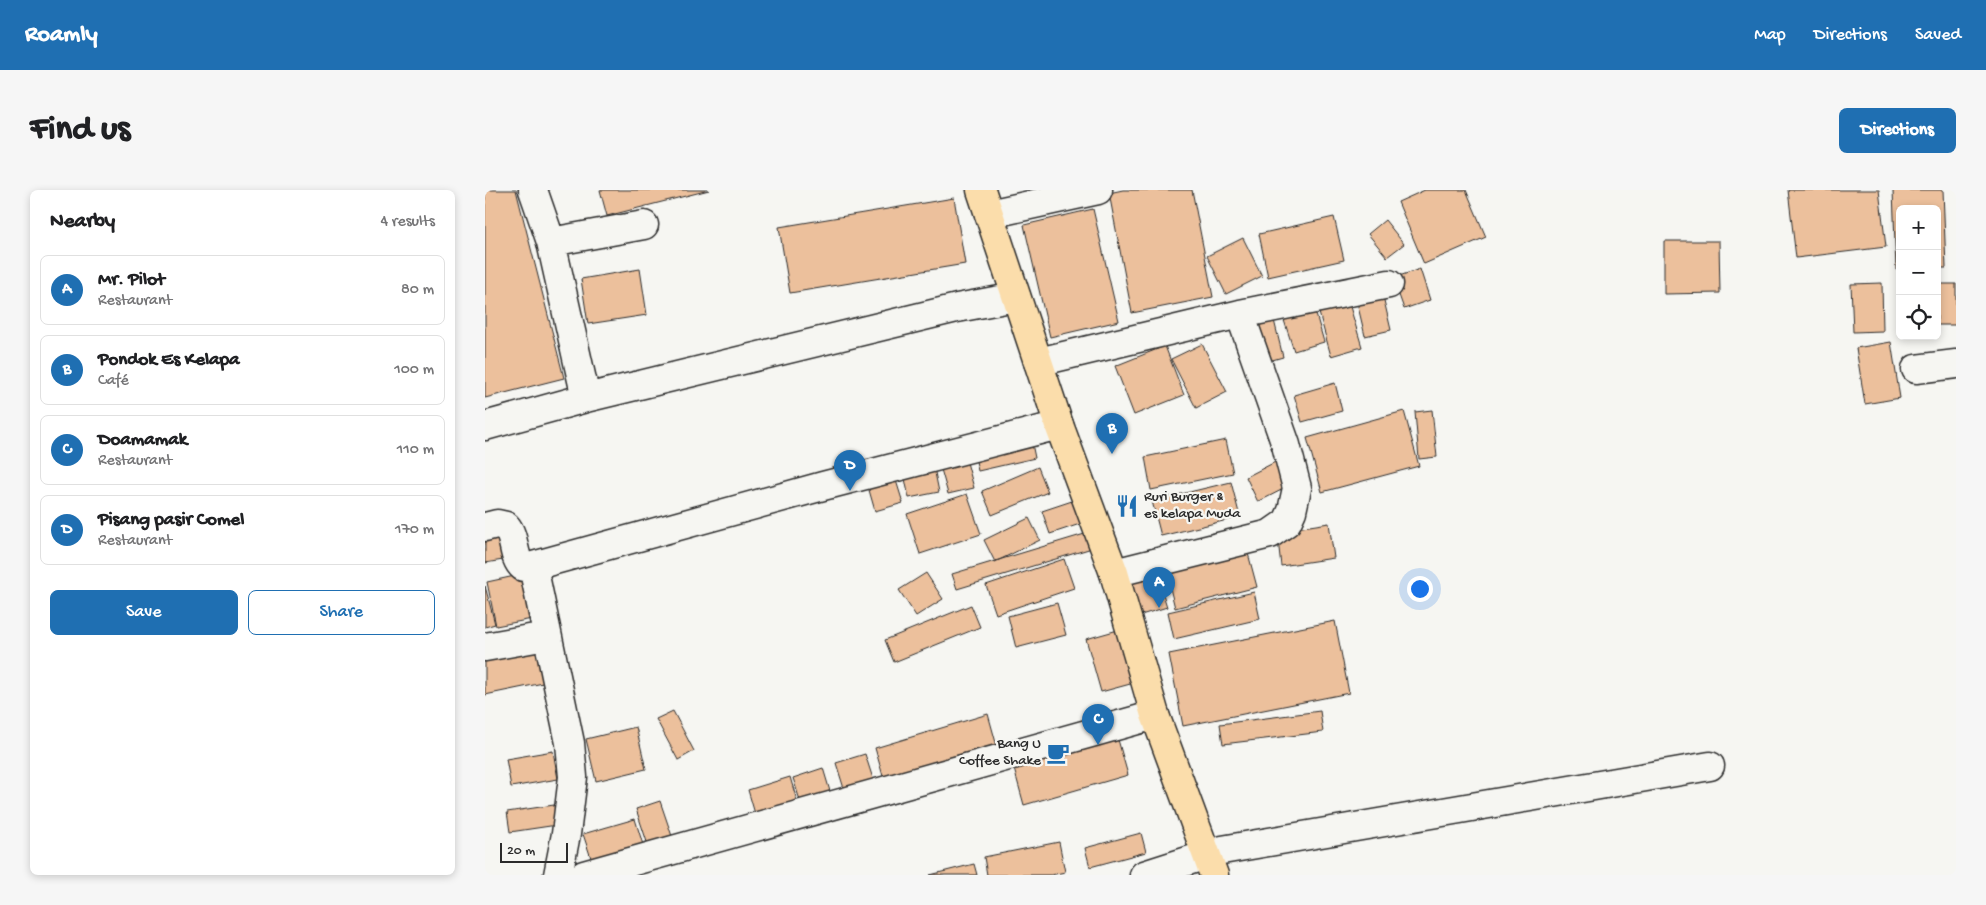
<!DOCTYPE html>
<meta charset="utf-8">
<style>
:root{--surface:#fff;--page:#f6f6f6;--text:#202124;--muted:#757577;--line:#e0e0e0;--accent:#1f6fb2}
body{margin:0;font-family:"Gochi Hand",sans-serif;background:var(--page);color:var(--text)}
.controls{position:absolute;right:15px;top:15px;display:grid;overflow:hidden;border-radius:8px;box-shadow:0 2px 8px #0003}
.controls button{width:45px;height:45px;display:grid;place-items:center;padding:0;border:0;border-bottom:1px solid var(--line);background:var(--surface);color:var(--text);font:25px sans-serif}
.scale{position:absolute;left:15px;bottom:12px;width:68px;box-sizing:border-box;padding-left:5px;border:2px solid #2b2b2b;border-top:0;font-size:14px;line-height:18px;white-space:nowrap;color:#2b2b2b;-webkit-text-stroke:4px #f6f6f2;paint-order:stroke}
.you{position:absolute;left:934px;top:398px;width:18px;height:18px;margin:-12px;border:4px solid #fff;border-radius:50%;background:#1a73e8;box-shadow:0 0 0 8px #1a73e833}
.badge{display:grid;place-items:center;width:32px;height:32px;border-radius:50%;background:var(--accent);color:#fff;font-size:16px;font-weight:700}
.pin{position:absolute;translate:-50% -41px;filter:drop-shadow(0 1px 2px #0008)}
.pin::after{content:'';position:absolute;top:26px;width:18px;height:15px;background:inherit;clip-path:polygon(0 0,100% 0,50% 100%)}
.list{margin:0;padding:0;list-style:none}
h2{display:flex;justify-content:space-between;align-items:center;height:65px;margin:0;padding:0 20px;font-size:21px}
h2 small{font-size:16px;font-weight:400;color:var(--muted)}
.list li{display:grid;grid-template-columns:32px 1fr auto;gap:15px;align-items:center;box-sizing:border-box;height:70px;margin:0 10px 10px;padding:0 10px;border:1px solid var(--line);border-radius:8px}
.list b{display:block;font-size:19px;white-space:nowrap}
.list p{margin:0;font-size:16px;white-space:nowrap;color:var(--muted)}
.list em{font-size:16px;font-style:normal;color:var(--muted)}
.actions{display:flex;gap:10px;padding:15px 20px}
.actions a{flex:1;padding:11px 0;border:1px solid var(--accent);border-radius:8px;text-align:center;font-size:18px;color:var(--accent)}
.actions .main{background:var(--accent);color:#fff}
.icon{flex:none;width:28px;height:28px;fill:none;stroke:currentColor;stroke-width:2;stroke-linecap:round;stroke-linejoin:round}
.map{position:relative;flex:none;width:1471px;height:685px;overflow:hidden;border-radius:8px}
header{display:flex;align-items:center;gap:30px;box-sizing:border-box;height:70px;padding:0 25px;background:var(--accent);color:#fff}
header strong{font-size:24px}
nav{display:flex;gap:28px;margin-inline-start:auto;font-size:18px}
.intro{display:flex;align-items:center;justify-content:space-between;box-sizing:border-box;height:120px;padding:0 30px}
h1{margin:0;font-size:35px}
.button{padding:12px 22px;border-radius:8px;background:var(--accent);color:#fff;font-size:18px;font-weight:700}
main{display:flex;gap:30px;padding:0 30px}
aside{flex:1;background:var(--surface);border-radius:8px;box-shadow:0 2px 8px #0003}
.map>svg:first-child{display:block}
</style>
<header>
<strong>Roamly</strong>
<nav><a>Map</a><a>Directions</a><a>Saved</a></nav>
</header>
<div class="intro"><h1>Find us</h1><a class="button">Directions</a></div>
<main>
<aside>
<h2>Nearby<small>4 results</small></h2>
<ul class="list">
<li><span class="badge">A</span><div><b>Mr. Pilot</b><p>Restaurant</p></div><em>80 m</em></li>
<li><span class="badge">B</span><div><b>Pondok Es Kelapa</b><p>Café</p></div><em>100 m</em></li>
<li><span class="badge">C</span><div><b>Doamamak</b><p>Restaurant</p></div><em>110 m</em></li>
<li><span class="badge">D</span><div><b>Pisang pasir Comel</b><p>Restaurant</p></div><em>170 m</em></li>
</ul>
<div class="actions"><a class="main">Save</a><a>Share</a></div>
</aside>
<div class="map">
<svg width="1471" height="685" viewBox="0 0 1471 685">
<rect width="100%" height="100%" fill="#f6f6f2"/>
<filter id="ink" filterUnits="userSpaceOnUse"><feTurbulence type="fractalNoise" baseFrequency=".02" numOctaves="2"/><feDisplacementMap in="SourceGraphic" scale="10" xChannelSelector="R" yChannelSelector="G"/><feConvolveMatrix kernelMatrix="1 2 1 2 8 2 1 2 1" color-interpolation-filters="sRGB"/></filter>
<g filter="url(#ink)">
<path fill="#ecc09c" stroke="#2b2b2b" d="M0 0H31L79 188 0 208Z
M115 0H224L122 26Z
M638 0H707L728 107 647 123 624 3Z
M940 0H981L1001 47 939 74 913 12Z
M1303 0H1394L1401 57 1311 68Z
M1408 0H1458L1461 78H1452V19H1415V80H1411Z
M469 8 480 74 305 103 294 37Z
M608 19 634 131 565 147 539 35Z
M849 27 859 70 783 87 774 44Z
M900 30 919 54 902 67 883 44Z
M758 48 777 86 741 104 722 66Z
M1179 51H1234L1235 103 1179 104Z
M155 79 162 125 103 134 96 89Z
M935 79 945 110 919 119 908 88Z
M1397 93 1398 141 1368 142 1366 94Z
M1452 94H1471V135H1452Z
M897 102 906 140 880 146 871 108Z
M863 110 877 157 846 166 833 119Z
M828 114 839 152 809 161 797 124Z
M787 122 798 167 773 174 762 128Z
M1406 152 1415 208 1380 214 1371 158Z
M717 154 742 202 711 218 686 169Z
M680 156 699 205 649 225 630 176Z
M850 193 857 221 817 232 809 205Z
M947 220 952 267 934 269 930 222Z
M919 221 934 276 837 302 822 248Z
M546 249 550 268 493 281 489 261Z
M741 250 748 283 666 300 660 267Z
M480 265 489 298 463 304 454 272Z
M798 268 810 293 773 312 761 287Z
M448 273 454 302 424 308 418 279Z
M553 277 563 302 507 325 497 301Z
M409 284 418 313 390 321 382 293Z
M746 292 755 327 676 346 667 311Z
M482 304 496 344 435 364 422 324Z
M593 309 601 332 565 344 557 321Z
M544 328 555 350 510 372 499 350Z
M844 333 849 368 796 376 792 341Z
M20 342 24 369 0 373V345Z
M603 343 607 358 472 399 467 384Z
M760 352 772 397 690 418 679 374Z
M579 369 589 398 511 424 501 395Z
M669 375 682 417 656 425 643 383Z
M441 383 458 409 431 426 414 400Z
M39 384 47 429 11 436 2 392Z
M0 396 10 434 0 437Z
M769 402 775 429 689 449 683 422Z
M572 413 581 445 531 458 523 426Z
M486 415 495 437 409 472 400 450Z
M850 431 864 503 698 536 684 464Z
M633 440 649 493 616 502 601 449Z
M55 453 63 492 0 505V465Z
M188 521 209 561 193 570 171 529Z
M835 521 838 542 738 554 735 534Z
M503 524 513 560 400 593 390 558Z
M151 537 161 579 111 591 101 549Z
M632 546 643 585 539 615 528 575Z
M68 561 73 589 26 597 21 569Z
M380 564 390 595 361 605 351 573Z
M338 578 347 608 317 617 308 588Z
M305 587 315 621 273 634 263 600Z
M175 611 190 655 166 664 151 619Z
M69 615 72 635 25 642 22 622Z
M150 629 159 658 108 674 98 644Z
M656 643 661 662 605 677 600 658Z
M574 652 580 682 566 685H502L499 667Z
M489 674 492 685H445Z"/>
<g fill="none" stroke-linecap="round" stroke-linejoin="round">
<defs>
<path id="minor" d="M48 0 66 52 101 208
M504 24 613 0
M66 52 159 35
M553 172 755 124 904 94
M1431 179 1471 174
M0 236 101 208 472 118 531 107
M0 337 12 334 21 336C31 347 27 368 38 377L48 376 338 296 574 235
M48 376 85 553 88 587 81 644 73 685
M629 383 785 344 802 332 807 321 812 298 801 255 755 124
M0 457 61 446
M99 685 670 525
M659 685 737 660 1225 576"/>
<path id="major" d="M496 0 574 235 629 383 670 525 729 685"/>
</defs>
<use href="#minor" stroke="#2b2b2b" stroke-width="31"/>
<use href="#major" stroke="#2b2b2b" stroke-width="31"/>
<use href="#minor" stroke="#f6f6f2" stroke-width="28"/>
<use href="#major" stroke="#fbddab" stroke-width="28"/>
</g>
</g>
<defs>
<symbol id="restaurant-bare" viewBox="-9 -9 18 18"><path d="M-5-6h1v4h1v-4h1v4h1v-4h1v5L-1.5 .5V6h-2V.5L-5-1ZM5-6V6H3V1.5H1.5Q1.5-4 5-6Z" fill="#1f6fb2" stroke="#f6f6f2" stroke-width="2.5" paint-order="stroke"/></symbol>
<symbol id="cafe-bare" viewBox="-9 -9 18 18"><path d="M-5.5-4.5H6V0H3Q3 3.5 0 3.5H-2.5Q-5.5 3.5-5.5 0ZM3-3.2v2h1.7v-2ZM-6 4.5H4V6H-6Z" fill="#1f6fb2" stroke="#f6f6f2" stroke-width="2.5" paint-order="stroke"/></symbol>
</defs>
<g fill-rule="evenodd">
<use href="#restaurant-bare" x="626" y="300" width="32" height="32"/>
<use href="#cafe-bare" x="557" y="547" width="32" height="32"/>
</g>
<g text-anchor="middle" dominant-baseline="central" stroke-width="4.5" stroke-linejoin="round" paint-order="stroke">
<g font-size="15" fill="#2b2b2b" stroke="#f6f6f2" text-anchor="start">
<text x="659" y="307">Ruri Burger &amp;<tspan x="659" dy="17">es kelapa Muda</tspan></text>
<text x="556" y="554" text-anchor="end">Bang U<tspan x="556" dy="17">Coffee Shake</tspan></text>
</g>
</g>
</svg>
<div class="controls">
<button>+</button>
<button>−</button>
<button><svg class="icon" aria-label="locate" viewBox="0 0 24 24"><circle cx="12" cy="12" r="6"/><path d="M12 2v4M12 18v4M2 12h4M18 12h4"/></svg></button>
</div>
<div class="scale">20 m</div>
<div class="you"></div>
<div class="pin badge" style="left:674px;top:418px">A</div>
<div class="pin badge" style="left:627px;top:264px">B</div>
<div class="pin badge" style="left:613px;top:555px">C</div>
<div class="pin badge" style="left:365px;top:301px">D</div>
</div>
</main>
